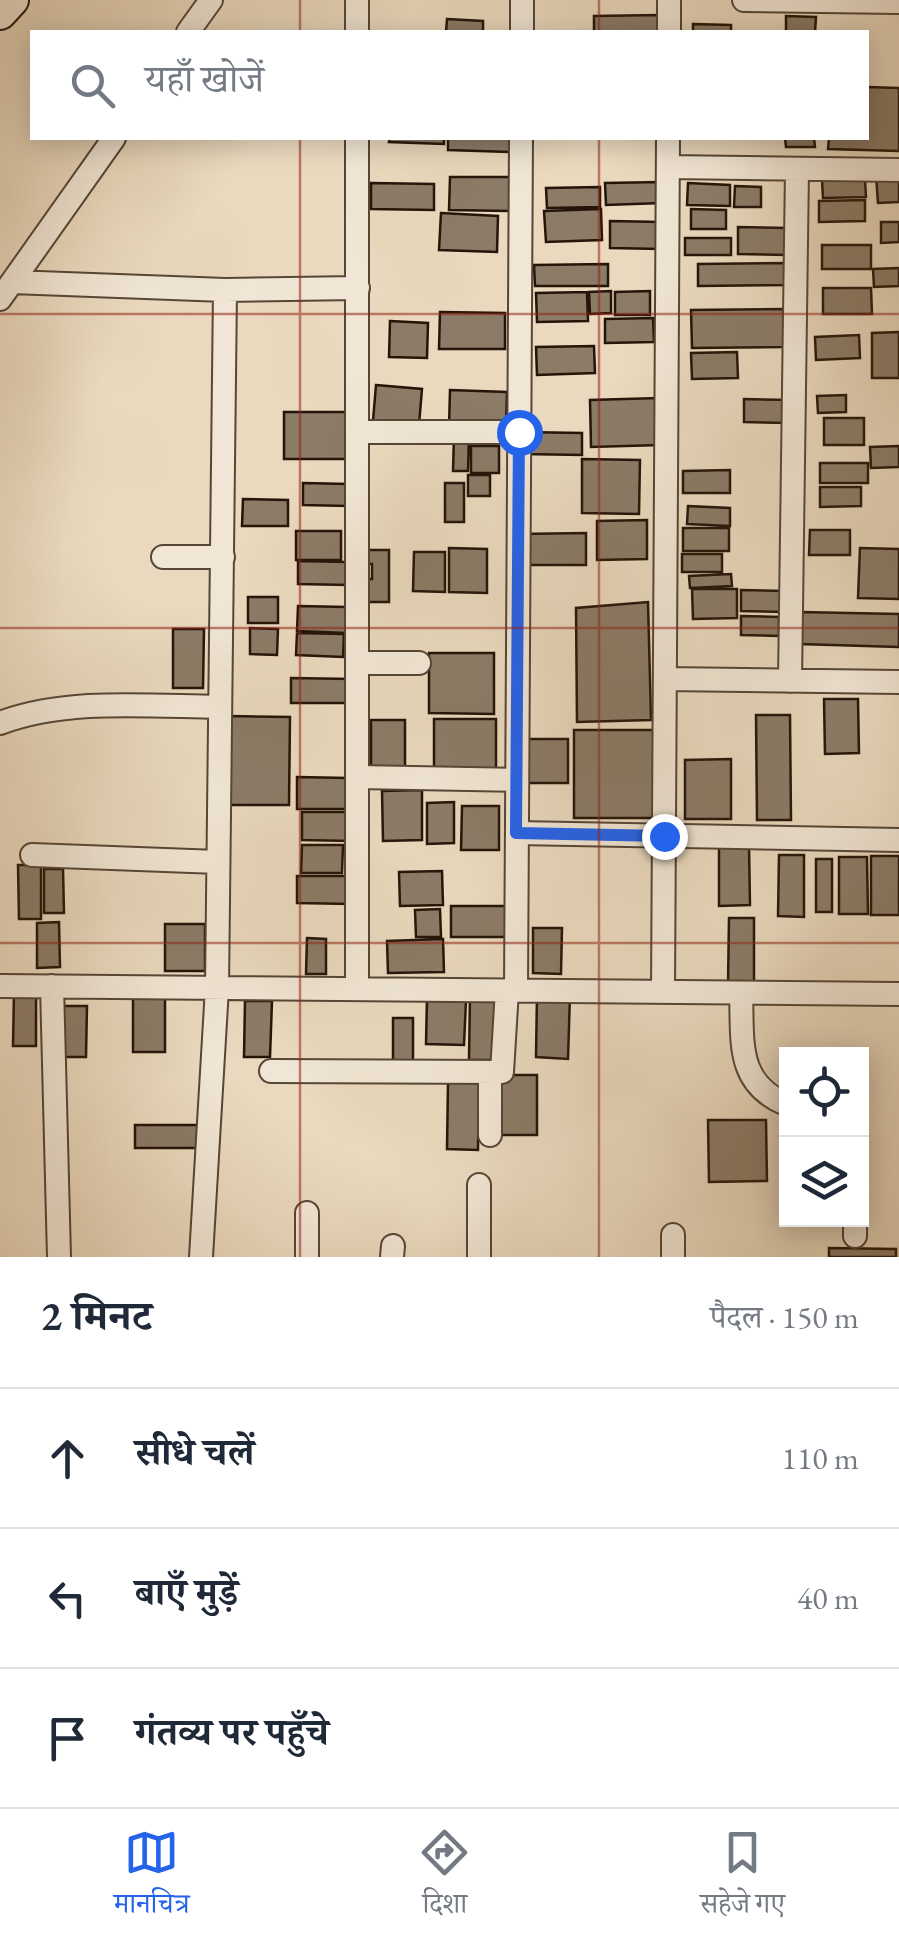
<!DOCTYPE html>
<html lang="hi">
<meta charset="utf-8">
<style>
:root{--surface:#fff;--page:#f6f6f7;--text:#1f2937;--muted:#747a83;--line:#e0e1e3;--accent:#2563eb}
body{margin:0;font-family:"EB Garamond","Noto Serif Devanagari",serif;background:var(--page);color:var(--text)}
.controls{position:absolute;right:30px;bottom:30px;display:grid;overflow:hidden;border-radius:0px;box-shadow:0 5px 25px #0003}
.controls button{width:90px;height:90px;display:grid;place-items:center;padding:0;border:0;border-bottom:2px solid var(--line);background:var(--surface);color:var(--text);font:50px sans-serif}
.stop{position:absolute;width:30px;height:30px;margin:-22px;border:8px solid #2563eb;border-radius:50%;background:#fff}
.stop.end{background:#2563eb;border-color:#fff;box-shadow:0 2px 10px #0008}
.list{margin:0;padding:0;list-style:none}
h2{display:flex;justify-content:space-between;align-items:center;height:130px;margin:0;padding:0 40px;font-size:42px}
h2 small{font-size:32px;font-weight:400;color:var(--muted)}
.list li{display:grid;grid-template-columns:65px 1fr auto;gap:30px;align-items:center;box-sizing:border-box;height:140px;padding:0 40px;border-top:2px solid var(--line)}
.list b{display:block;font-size:38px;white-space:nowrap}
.list em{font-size:32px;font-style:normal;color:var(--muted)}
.icon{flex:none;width:55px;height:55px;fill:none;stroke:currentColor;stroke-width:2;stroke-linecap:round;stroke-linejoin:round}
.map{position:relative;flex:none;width:899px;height:1257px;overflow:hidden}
.search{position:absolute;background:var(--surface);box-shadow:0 5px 25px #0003;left:30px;right:30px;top:30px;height:110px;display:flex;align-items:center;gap:25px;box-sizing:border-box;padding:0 35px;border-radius:0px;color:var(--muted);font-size:38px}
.sheet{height:550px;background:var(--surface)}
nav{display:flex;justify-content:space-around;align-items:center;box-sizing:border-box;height:140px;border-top:2px solid var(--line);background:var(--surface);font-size:28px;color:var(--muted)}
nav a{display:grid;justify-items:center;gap:5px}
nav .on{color:var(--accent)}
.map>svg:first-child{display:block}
</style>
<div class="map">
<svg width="899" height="1257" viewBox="0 0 899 1257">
<rect width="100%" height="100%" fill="#ead9be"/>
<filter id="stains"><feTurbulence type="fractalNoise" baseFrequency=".002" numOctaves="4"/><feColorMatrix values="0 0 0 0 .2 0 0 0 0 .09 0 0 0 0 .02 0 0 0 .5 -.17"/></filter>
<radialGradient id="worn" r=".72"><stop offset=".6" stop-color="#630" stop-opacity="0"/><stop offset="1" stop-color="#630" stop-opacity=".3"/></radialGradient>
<path fill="#8b7b67" stroke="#251509" stroke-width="2.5" d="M658 15V32H594V16Z
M786 16 816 17 815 32H786Z
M447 19 483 21V32H446Z
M693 24 731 25V32H693Z
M866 87 899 88V151L828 149 829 138H866Z
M390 138H444V144L389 142Z
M448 138H512L511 152 448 150Z
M785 138H814L815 147H786Z
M899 174V202L878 203 876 175Z
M450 177H510V211L449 210Z
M822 180H865L866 197 823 198Z
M661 182 662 203 606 205 605 183Z
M371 183 434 184V210L371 209Z
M688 183 730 185V206L687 205Z
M735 186 761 187V207H734Z
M600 187V207L547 208 546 188Z
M865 200V221L819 222V201Z
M601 209 602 240 546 242 544 211Z
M691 209 726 210V229H691Z
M441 213 498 216 497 252 439 250Z
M610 221 661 222V249L610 248Z
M881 222H899V242L881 243Z
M738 227 788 228V255L738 254Z
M685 238H731V255H685Z
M822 245H871V269H822Z
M795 263V285L698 286V264Z
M608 264V286H535L534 265Z
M899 268V286L874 287 873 269Z
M823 288H871L872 314H823Z
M611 291V313L590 314 589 292Z
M650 291V315H615V292Z
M587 292 588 321 537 322 536 293Z
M783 309 784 347 692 348 691 310Z
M440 312 505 313V349H439Z
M653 318 654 342 605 343V319Z
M390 321 428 323 427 358 389 357Z
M899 332V378H872V333Z
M859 335 860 358 816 360 815 337Z
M594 346 595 373 537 375 536 347Z
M737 352 738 378 692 379 691 353Z
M376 385 422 389 419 425 373 421Z
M450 390 507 392 506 429 449 427Z
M846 395V412L818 413 817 396Z
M659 398 660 445 591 447 590 400Z
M744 399 790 400 789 423 744 422Z
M284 412H347V459H284Z
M824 418H864V445H824Z
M521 432 582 433V455L521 454Z
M454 436H469L468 471H453Z
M471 446H499V473H471Z
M899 446V467L871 468 870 447Z
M582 459 640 460 639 514 582 513Z
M820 463H868V483H820Z
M730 470V493H683V471Z
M468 475H490V496H468Z
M303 483 348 484V506L303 505Z
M445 483H464V522H445Z
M820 487H861V506L820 507Z
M243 499 288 500V526H242Z
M688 506 730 508V526L687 524Z
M647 520V559L597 560V521Z
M683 528H729V551H683Z
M810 530H850V555H809Z
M296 531H341V560H296Z
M586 533V565H520L519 534Z
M449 548 487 549V593L449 592Z
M860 548 899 549V599L858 598Z
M367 550H389V602H367V579H372V564H367Z
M414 552H445V592L413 591Z
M682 554H722V572H682Z
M298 561 349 562V585L298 584Z
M731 574 732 586 690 588 689 576Z
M692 589H737V618L693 619Z
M741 590 785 591V612L741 611Z
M248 597H278V623H248Z
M648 602 651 720 577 722 576 608Z
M298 606 347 607 346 633 297 631Z
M800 612 899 614V647L799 644Z
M741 616 779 617V636L741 635Z
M250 628 278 629 277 655 250 654Z
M173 629H204L203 688H173Z
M297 633 344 634 343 657 296 655Z
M429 653H494V714L429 713Z
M291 678 352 679V703H291Z
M824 699H858L859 753 825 754Z
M756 715H790L791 820H757Z
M229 716 290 717 289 805H228Z
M434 719H496V773L434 772Z
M371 720H405V769H371Z
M574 730H662V818H574Z
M522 739H568V783H522Z
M731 759V819H685V760Z
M297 777 348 778V809H297Z
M422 790V840L383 841 382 791Z
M454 802V843L427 844V803Z
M462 806H499V850H461Z
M302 812H351V841L302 840Z
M302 845H343L342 873H301Z
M749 845 750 905 719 906V846Z
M779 855H804V917L778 916Z
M871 856H899V915H871Z
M839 857H867L868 914H839Z
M816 859H832V912H816Z
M18 865H41V919H19Z
M44 869H63L64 913H44Z
M442 871 443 905 400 906 399 872Z
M297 876H352L351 904 297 903Z
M451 906H509V937H451Z
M440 909 441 937H416L415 910Z
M729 918H754V986L728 985Z
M59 922 60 967 37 968V923Z
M165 924H205V971H165Z
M533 928H562L561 974 533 973Z
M307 938 326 939V974H306Z
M443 939 444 972 388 973 387 941Z
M14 991H36V1046H13Z
M133 994H165V1052H133Z
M537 994 570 995 568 1059 536 1057Z
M470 997H498L497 1060H469Z
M427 998 466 1000 464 1045 426 1044Z
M245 1001H272L270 1057H244Z
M57 1006H87L86 1057H57Z
M393 1018H413V1061H393Z
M500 1075H537V1135H500Z
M448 1082 479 1083 478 1150 447 1149Z
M708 1120H766L767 1181 709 1182Z
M135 1125H201V1148H135Z
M829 1248 896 1249V1257H829Z"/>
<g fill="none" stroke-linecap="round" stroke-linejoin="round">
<defs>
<path id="street" d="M357 0V32
M744 0 899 2
M188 32 211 0
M522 32V0
M669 32V0
M668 167 899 170
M12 282 225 290 358 288
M0 299 114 138
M358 432H519
M163 557H223
M357 663H419
M665 679 899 682
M790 681 797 169
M0 723C67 698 147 706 218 707
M357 777 517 780
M517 833 899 840
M32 855 218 862
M0 986 899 994
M52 986 59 1257
M357 988V138
M516 990 521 138
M663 992 668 138
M741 993C743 1039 735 1083 786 1104
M271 1071 502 1072 507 990
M490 1135V1073
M479 1185V1257
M855 1220V1236
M673 1235V1257
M201 1257 217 988 225 290
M307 1257V1213
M392 1257 393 1246"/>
<path id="secondary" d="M0 13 12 0"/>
</defs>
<use href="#street" stroke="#564636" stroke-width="26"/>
<use href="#secondary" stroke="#251509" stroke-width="36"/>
<use href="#street" stroke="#f1e6d5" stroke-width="22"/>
<use href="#secondary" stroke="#f1e6d5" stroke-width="32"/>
</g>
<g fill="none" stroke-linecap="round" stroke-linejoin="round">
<path stroke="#2563eb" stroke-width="12" d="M519 432 516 833 664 836"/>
</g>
<path fill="none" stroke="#8f2418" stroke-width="2.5" stroke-opacity="0.55" d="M300 0V32M599 0V32M300 138V1257M599 138V1257M0 314H899M0 628H899M0 943H899"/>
<rect width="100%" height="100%" filter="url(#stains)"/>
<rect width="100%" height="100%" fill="url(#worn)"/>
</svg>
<div class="controls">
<button><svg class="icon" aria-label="locate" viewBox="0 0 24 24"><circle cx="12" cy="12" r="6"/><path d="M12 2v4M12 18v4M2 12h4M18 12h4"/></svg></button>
<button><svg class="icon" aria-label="layers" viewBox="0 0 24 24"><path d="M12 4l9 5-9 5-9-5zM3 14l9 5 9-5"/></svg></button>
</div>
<div class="stop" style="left:519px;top:432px"></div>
<div class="stop end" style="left:664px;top:836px"></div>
<div class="search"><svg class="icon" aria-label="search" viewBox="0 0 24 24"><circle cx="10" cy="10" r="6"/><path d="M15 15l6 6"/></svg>यहाँ खोजें</div>
</div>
<section class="sheet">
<h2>2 मिनट<small>पैदल · 150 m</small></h2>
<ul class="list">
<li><svg class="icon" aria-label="ahead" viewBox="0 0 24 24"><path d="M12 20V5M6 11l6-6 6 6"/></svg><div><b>सीधे चलें</b></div><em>110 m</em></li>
<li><svg class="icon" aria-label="left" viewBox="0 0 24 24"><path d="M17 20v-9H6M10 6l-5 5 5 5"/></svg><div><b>बाएँ मुड़ें</b></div><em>40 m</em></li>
<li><svg class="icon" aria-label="arrive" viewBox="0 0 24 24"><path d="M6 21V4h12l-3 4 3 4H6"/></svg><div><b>गंतव्य पर पहुँचे</b></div></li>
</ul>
</section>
<nav>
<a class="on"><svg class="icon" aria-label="map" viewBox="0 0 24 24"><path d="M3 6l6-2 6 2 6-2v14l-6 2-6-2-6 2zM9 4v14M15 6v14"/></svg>मानचित्र</a>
<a><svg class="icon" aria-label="directions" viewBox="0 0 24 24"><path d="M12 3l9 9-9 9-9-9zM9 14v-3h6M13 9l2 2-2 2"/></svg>दिशा</a>
<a><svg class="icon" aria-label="saved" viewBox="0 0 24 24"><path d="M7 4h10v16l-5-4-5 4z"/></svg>सहेजे गए</a>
</nav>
